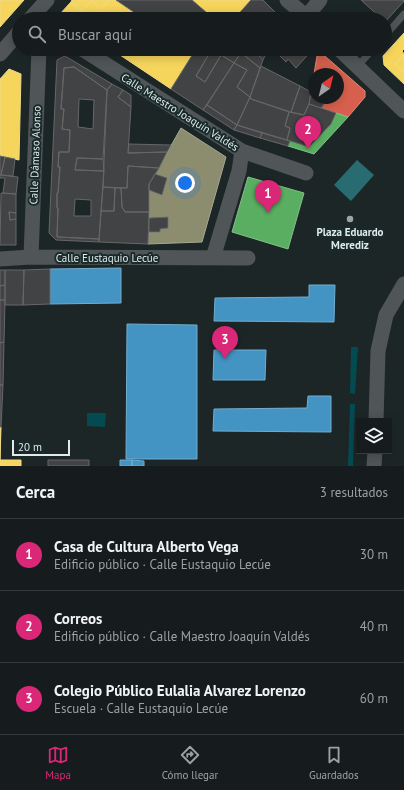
<!DOCTYPE html>
<html lang="es">
<meta charset="utf-8">
<style>
:root{--surface:#161c1d;--page:#23292a;--text:#f1f3f6;--muted:#9ea1a4;--line:#353a3b;--accent:#db2777}
body{margin:0;font-family:"PT Sans",sans-serif;background:var(--page);color:var(--text)}
.controls{position:absolute;right:12px;bottom:12px;display:grid;overflow:hidden;border-radius:0px;box-shadow:0 2px 10px #0003}
.controls button{width:36px;height:36px;display:grid;place-items:center;padding:0;border:0;border-bottom:1px solid var(--line);background:var(--surface);color:var(--text);font:20px sans-serif}
.compass{position:absolute;left:308px;top:68px;width:36px;height:36px;border-radius:50%;background:var(--surface);box-shadow:0 2px 10px #0003;rotate:35deg}
.scale{position:absolute;left:12px;bottom:10px;width:58px;box-sizing:border-box;padding-left:4px;border:2px solid #e0eaeb;border-top:0;font-size:11px;line-height:14px;white-space:nowrap;color:#e0eaeb;-webkit-text-stroke:3px #192a2b;paint-order:stroke}
.you{position:absolute;left:185px;top:183px;width:14px;height:14px;margin:-10px;border:3px solid #fff;border-radius:50%;background:#1a73e8;box-shadow:0 0 0 6px #1a73e833}
.badge{display:grid;place-items:center;width:26px;height:26px;border-radius:50%;background:var(--accent);color:#fff;font-size:13px;font-weight:700}
.pin{position:absolute;translate:-50% -33px;filter:drop-shadow(0 1px 2px #0008)}
.pin::after{content:'';position:absolute;top:21px;width:14px;height:12px;background:inherit;clip-path:polygon(0 0,100% 0,50% 100%)}
.list{margin:0;padding:0;list-style:none}
h2{display:flex;justify-content:space-between;align-items:center;height:52px;margin:0;padding:0 16px;font-size:17px}
h2 small{font-size:13px;font-weight:400;color:var(--muted)}
.list li{display:grid;grid-template-columns:26px 1fr auto;gap:12px;align-items:center;box-sizing:border-box;height:72px;padding:0 16px;border-top:1px solid var(--line)}
.list b{display:block;font-size:15px;white-space:nowrap}
.list p{margin:0;font-size:13px;white-space:nowrap;color:var(--muted)}
.list em{font-size:13px;font-style:normal;color:var(--muted)}
.icon{flex:none;width:22px;height:22px;fill:none;stroke:currentColor;stroke-width:2;stroke-linecap:round;stroke-linejoin:round}
.map{position:relative;flex:none;width:404px;height:466px;overflow:hidden}
.search{position:absolute;background:var(--surface);box-shadow:0 2px 10px #0003;left:12px;right:12px;top:12px;height:44px;display:flex;align-items:center;gap:10px;box-sizing:border-box;padding:0 14px;border-radius:22px;color:var(--muted);font-size:15px}
.sheet{height:268px;background:var(--surface)}
nav{display:flex;justify-content:space-around;align-items:center;box-sizing:border-box;height:56px;border-top:1px solid var(--line);background:var(--surface);font-size:11px;color:var(--muted)}
nav a{display:grid;justify-items:center;gap:2px}
nav .on{color:var(--accent)}
.map>svg:first-child{display:block}
</style>
<div class="map">
<svg width="404" height="466" viewBox="0 0 404 466">
<rect width="100%" height="100%" fill="#1d2627"/>
<path fill="#044b51" d="M351 347H358L355 394 350 393Z
M350 404H355L353 466H348Z
M87 413H106L105 427 87 426Z"/>
<path fill="#286c72" d="M357 160 374 175 351 201 334 185Z"/>
<path fill="#f6d55c" stroke="#efdb87" d="M0 0H24L0 27Z
M72 0H109L101 9 91 1 82 11 71 2Z
M109 0H116L144 19H65L59 15 71 2 82 11 91 1 101 9Z
M192 0H251L234 19H214Z
M404 33V49L402 51 404 54 395 64 404 72V84L384 65 383 56Z
M111 49H189L194 52 171 89Z
M404 54V72L395 64Z
M9 69 21 74 19 160 0 156V79Z
M0 427H1L0 460H21V466H0Z"/>
<path fill="#d6604d" stroke="#d9897c" d="M318 50 365 91V97L348 117 321 108 329 98H338V74H314Z"/>
<path fill="#4393c3" stroke="#72adcf" d="M121 268V303L50 304V269Z
M309 285H335L334 322 214 321 215 298 309 297Z
M127 324 197 325V459H126Z
M214 350H266L265 380H213Z
M308 396H331V432L213 431 214 409 307 408Z
M120 460H132V466H120Z
M132 460 144 461V466H132Z"/>
<path fill="#5aae61" stroke="#82c08a" d="M336 113 348 117 314 154 288 146 290 141 309 147 331 124Z
M248 177 304 193 288 249 232 232Z"/>
<path fill="#8c8c6e" stroke="#a5a894" d="M181 128 226 157 202 242 148 244 149 232H160V229L168 228V217L149 218V190L162 195 167 178 155 174Z"/>
<path fill="#424344" stroke="#676768" fill-rule="evenodd" d="M116 0H192L214 19H144Z
M251 0H263L282 19H234Z
M361 0H404V1L385 22V19H382Z
M196 49H212L196 76 205 82 221 55 234 63 203 110 171 89Z
M212 49 221 55 205 82 196 76Z
M212 49H237L241 53 234 63Z
M237 49H252L263 60 260 68Z
M252 49H268L263 60Z
M273 49H313L296 68 288 59 286 62Z
M241 53 260 68 250 97 237 87 247 70 234 63Z
M65 56 112 84 107 90 74 67 64 68 61 109H64L62 129 70 130 69 152H59L58 167H60L58 193H57V208H58L57 237 99 239V242L56 240 49 233 57 60Z
M234 63 247 70 237 87 250 97 237 125 207 105Z
M261 66 300 86 291 112 251 99V98L250 97Z
M74 67 107 90 103 159 77 158 75 170 104 171 99 239 57 237 58 208H57V193H58L60 167H58L59 152H69L70 130 62 129 64 109H61L64 68ZM79 99 94 100 93 129 78 127ZM75 199 91 200V216H74Z
M313 81 314 98H329L321 108 309 104Z
M112 84 123 90 118 97 131 107 128 153 167 152 159 168 128 166 127 188 103 187 107 90Z
M300 86 311 92 309 104 304 115 291 112Z
M123 90 131 95V107L118 97Z
M250 97 251 98V99L289 112 285 126 290 128 287 140 237 125Z
M309 104 336 113 331 124 309 147 287 140 290 128 285 126 289 112 304 115Z
M207 105 237 125 234 130 203 110Z
M237 125 262 133 260 138 234 130Z
M262 133 290 141 288 146 260 138Z
M129 144 169 145H171L167 152 128 153Z
M0 156 5 157 1 175H0Z
M5 157 15 159 13 176 1 175Z
M77 158 103 159 104 171 75 170Z
M128 166 159 168 149 184V212H125L122 207 121 188H127Z
M155 174 167 178 162 195 149 190V184Z
M0 175 18 177 16 194 3 193 5 178H0Z
M103 187 115 188 114 211H101Z
M115 188H121L122 207 125 212H149L148 244 99 242 101 211H114Z
M1 193 16 194V213L9 212 10 220 16 219V245H0Z
M9 212 16 213V219L10 220Z
M168 217V228L160 229V232H149V218Z
M50 269V304L23 305 24 270Z
M0 270H5V285L0 286Z
M5 270H24L23 305H5Z
M5 285V300H0V286Z
M0 300H5L4 342 0 343Z
M4 342 3 385H0V343Z
M0 385H3L1 427H0Z
M48 460H89V466H48Z"/>
<g fill="none" stroke-linecap="round" stroke-linejoin="round">
<path stroke="#505657" stroke-width="7" d="M385 36 404 14
M357 67 373 49"/>
<path stroke="#505657" stroke-width="15" d="M287 0 309 19
M306 17 320 0
M30 19 47 0
M82 49 242 151 306 173
M339 49 404 111
M0 54 19 32
M31 257 39 49
M213 258 239 171 242 151
M0 259 31 257 248 258
M376 421 378 351 386 315 404 284
M374 466 375 451"/>
</g>
<circle fill="#9ca5a6" stroke="#192a2b" stroke-width="1.5" cx="350" cy="219" r="4"/>
<g text-anchor="middle" dominant-baseline="central" stroke-width="4" stroke-linejoin="round" paint-order="stroke">
<g font-size="11" fill="#e0eaeb" stroke="#192a2b">
<text transform="translate(180 112) rotate(32)">Calle Maestro Joaquín Valdés</text>
<text transform="translate(35 155) rotate(-88)">Calle Dámaso Alonso</text>
<text x="107" y="258">Calle Eustaquio Lecúe</text>
</g>
<g font-size="11" font-weight="bold" fill="#e0eaeb" stroke="#192a2b">
<text x="350" y="232">Plaza Eduardo<tspan x="350" dy="13">Merediz</tspan></text>
</g>
</g>
</svg>
<div class="controls">
<button><svg class="icon" aria-label="layers" viewBox="0 0 24 24"><path d="M12 4l9 5-9 5-9-5zM3 14l9 5 9-5"/></svg></button>
</div>
<svg class="compass" viewBox="-18 -18 36 36"><path d="M0-13l5 13h-10z" fill="#e53935"/><path d="M0 13l5-13h-10z" fill="#9ea1a4"/></svg>
<div class="scale">20 m</div>
<div class="you"></div>
<div class="pin badge" style="left:268px;top:213px">1</div>
<div class="pin badge" style="left:308px;top:149px">2</div>
<div class="pin badge" style="left:225px;top:359px">3</div>
<div class="search"><svg class="icon" aria-label="search" viewBox="0 0 24 24"><circle cx="10" cy="10" r="6"/><path d="M15 15l6 6"/></svg>Buscar aquí</div>
</div>
<section class="sheet">
<h2>Cerca<small>3 resultados</small></h2>
<ul class="list">
<li><span class="badge">1</span><div><b>Casa de Cultura Alberto Vega</b><p>Edificio público · Calle Eustaquio Lecúe</p></div><em>30 m</em></li>
<li><span class="badge">2</span><div><b>Correos</b><p>Edificio público · Calle Maestro Joaquín Valdés</p></div><em>40 m</em></li>
<li><span class="badge">3</span><div><b>Colegio Público Eulalia Alvarez Lorenzo</b><p>Escuela · Calle Eustaquio Lecúe</p></div><em>60 m</em></li>
</ul>
</section>
<nav>
<a class="on"><svg class="icon" aria-label="map" viewBox="0 0 24 24"><path d="M3 6l6-2 6 2 6-2v14l-6 2-6-2-6 2zM9 4v14M15 6v14"/></svg>Mapa</a>
<a><svg class="icon" aria-label="directions" viewBox="0 0 24 24"><path d="M12 3l9 9-9 9-9-9zM9 14v-3h6M13 9l2 2-2 2"/></svg>Cómo llegar</a>
<a><svg class="icon" aria-label="saved" viewBox="0 0 24 24"><path d="M7 4h10v16l-5-4-5 4z"/></svg>Guardados</a>
</nav>
